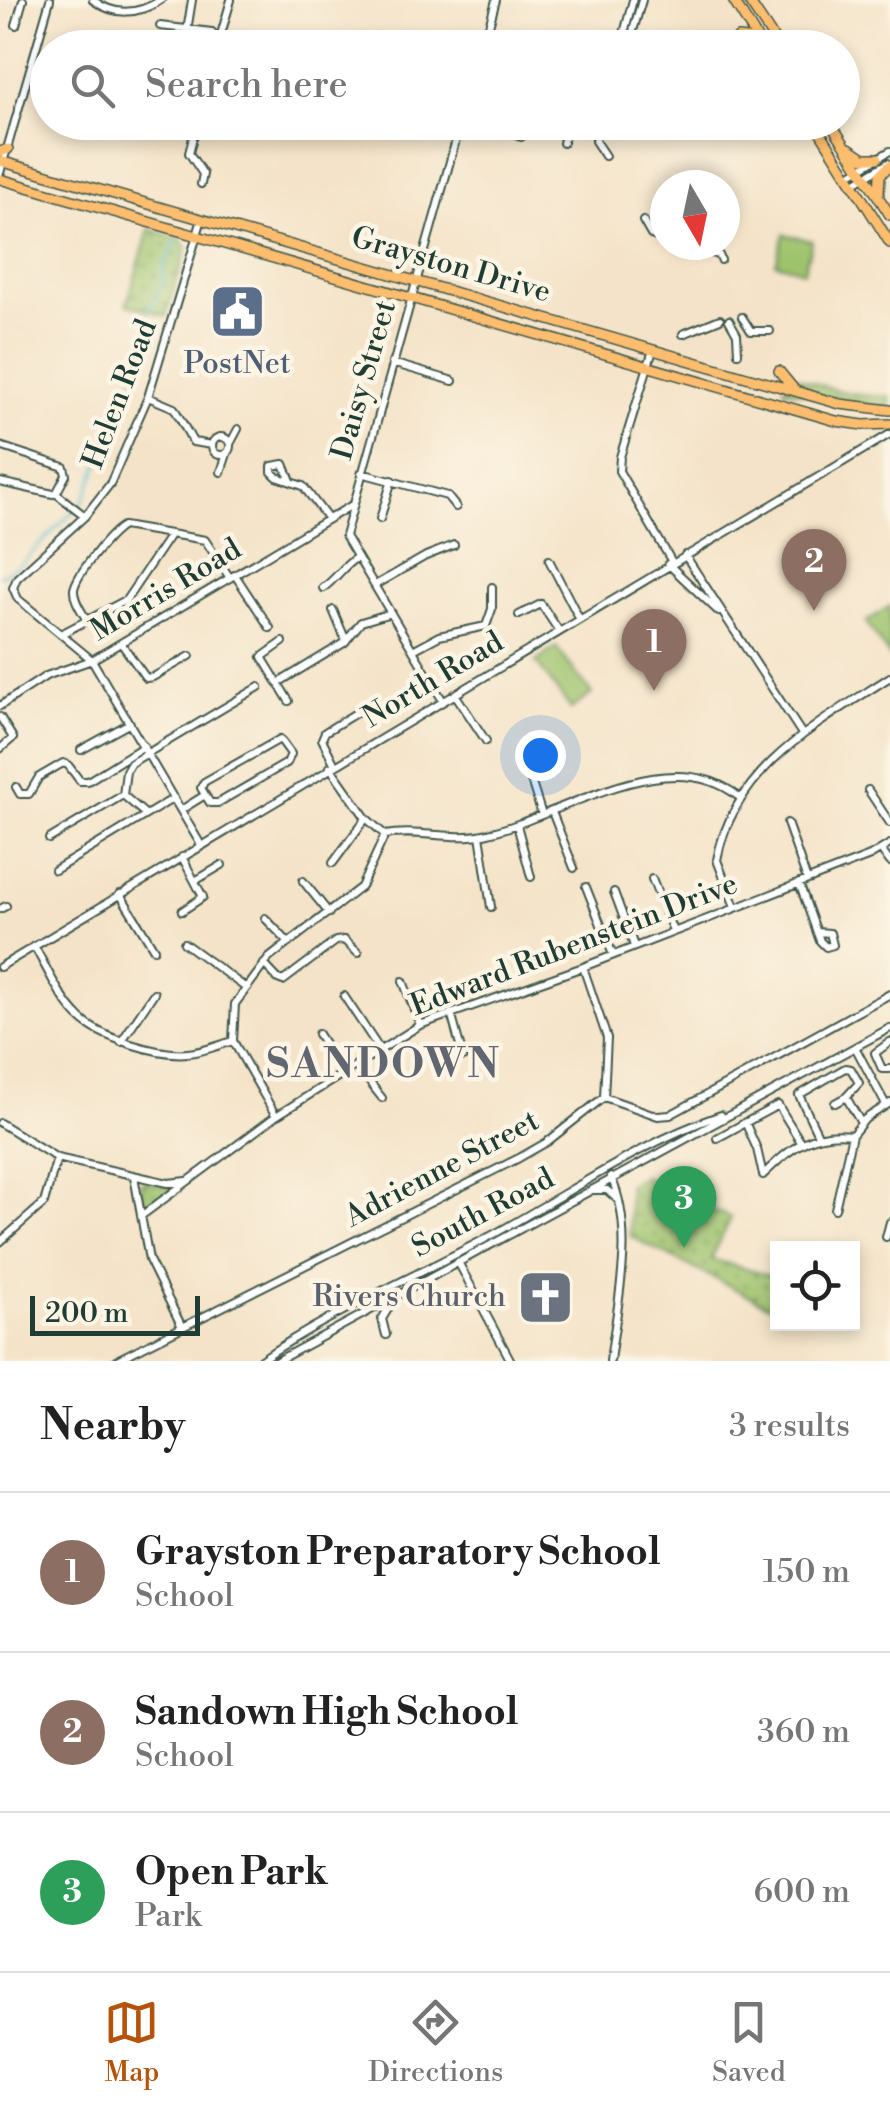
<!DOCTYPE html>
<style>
:root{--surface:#fff;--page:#f6f6f6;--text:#222;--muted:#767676;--line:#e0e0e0;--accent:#b45309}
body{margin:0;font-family:"Libre Bodoni",serif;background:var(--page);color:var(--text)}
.controls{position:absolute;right:30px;bottom:30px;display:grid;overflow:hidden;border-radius:0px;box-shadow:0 5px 15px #0003}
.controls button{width:90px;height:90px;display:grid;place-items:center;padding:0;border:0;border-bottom:2px solid var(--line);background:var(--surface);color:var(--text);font:50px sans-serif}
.compass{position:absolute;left:650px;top:170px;width:90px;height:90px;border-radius:50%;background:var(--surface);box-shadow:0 5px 15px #0003;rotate:171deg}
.scale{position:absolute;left:30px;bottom:25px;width:170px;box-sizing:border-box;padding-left:10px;border:5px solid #1f3d34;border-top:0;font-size:28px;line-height:35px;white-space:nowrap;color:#1f3d34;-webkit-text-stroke:8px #fcf5e5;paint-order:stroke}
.you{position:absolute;left:540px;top:755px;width:35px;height:35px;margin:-25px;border:8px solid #fff;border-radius:50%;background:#1a73e8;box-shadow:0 0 0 15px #1a73e833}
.badge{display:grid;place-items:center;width:65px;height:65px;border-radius:50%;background:var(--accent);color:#fff;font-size:32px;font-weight:700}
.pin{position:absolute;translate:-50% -82px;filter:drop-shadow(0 2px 5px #0008)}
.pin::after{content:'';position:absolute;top:52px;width:35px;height:30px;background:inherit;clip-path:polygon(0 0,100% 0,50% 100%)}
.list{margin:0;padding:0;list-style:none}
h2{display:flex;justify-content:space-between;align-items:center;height:130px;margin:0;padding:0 40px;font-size:42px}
h2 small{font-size:32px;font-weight:400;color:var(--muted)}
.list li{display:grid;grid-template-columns:65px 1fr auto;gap:30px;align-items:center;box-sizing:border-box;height:160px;padding:0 40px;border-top:2px solid var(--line)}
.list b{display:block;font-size:38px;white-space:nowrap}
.list p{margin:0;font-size:32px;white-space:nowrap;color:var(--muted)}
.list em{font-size:32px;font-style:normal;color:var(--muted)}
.icon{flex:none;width:55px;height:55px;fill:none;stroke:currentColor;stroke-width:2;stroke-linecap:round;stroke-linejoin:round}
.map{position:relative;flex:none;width:890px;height:1361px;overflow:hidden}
.search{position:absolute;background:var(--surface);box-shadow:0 5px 15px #0003;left:30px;right:30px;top:30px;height:110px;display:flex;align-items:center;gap:25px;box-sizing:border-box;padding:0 35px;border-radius:55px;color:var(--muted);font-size:38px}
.sheet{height:610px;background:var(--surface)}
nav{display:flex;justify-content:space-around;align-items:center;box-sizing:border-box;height:140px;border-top:2px solid var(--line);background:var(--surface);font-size:28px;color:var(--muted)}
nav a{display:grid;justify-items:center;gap:5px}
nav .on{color:var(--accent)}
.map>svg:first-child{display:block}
</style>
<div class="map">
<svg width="890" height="1361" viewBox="0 0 890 1361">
<defs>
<pattern id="grass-dots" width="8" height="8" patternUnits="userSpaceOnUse" patternTransform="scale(2.5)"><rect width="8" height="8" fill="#9dc26c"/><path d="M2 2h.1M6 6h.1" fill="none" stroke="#7f9f5a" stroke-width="1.8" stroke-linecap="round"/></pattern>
</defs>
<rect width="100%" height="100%" fill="#fcf5e5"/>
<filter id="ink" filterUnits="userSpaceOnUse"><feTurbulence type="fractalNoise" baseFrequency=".01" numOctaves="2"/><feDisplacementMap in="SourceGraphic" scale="20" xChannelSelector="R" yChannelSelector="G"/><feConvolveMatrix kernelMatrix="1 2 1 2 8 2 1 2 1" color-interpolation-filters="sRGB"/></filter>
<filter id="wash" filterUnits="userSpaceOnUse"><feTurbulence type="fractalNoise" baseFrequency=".0048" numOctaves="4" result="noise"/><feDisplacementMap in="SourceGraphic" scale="40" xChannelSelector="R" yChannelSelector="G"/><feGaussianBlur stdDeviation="2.25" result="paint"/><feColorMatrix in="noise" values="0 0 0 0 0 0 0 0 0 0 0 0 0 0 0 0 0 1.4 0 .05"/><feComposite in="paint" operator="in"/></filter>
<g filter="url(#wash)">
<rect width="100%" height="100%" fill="#f4e3c8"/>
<path fill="url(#grass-dots)" stroke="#5e8050" stroke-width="2.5" d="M149 229 181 239 187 248 166 316 127 304Z
M790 371 792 375C825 387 854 398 890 396V409L784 389Z
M643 1176 731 1218 711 1259 777 1278V1310L630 1236 628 1184Z
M144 1181 173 1188V1189L146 1208 143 1205 140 1183Z"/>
<path fill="#9dc26c" stroke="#5e8050" stroke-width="2.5" d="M784 234 812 241 804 271 776 263Z
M890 606V657L866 622Z
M556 647 592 694 571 709 536 662Z"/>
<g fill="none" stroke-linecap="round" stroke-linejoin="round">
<path stroke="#52becc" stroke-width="2.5" d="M147 314 163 283 164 266 177 240
M0 576 23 562 84 500 134 380 135 352"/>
</g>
</g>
<g filter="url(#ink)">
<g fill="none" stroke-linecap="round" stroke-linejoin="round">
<defs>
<path id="minor" d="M93 0C115 17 139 14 161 0
M16 25 23 0
M160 26 212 32
M187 31 192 0
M217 48 231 0
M483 48 496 0
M620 48 633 0
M628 48 642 0
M197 122 189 153 203 174 201 184
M494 122 521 137
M599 122 595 141 605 156
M461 128 484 122
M563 143 568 122
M0 173 50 0
M849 175 890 151
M854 183 888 163
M643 221 651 235 665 240
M683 245 719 255 721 260
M742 317 751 331H770
M729 320 737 334 738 353
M683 334 720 319
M653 350 620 457 619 471 672 562
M392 363 453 381
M148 397 174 408 193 442 212 445
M212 446a9 9 0 1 1 18 0a9 9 0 1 1-18 0Z
M230 444 238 429
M0 446 64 467 66 475 57 492
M221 472 227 454
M361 473 447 496 456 507
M291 481 284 464 272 466V472L277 477 303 486 328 519
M0 482 53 494
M58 495 85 516
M380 519 392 480
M685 555 802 734
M549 560 579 618
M668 564 719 612
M235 575 270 628
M375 585 426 556 454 545
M323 588C337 578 343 566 357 557
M333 610 346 641
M519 615 541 604 559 631
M86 619C81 610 73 599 74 589 77 574 110 533 123 526L205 540 230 578
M61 634 126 600 170 535
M283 642 262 657 289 701
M121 643 146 678 153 677 190 656
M413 650 439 636 486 626 492 609V587
M278 683 344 643 361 622 391 613
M455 694 486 741
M443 701 345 536 461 122
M0 706 46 676 92 660 352 505
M0 717 13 738 0 749
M280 739 291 754 287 763 218 803H210L201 788 204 782Z
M81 750 130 723
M335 765 322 739 325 732 364 708
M528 771 542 815
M16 787 20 794H29L39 777 63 763 68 765 80 781H88L144 746
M868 790 890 823
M123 795 126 771 131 763 259 687
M123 795 145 814
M181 810 205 795
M552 812 574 868
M787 823 807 880
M517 825 531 877
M385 835C417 829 452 841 484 834 560 818 667 739 739 797
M480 835 491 907
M49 839 123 795
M201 845 92 660 18 599 13 588 17 578 85 516 110 484 148 397 202 219
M881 850 890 862
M333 863 366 818
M55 870 174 798
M652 879 673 931
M195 881 222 865
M303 881 329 913
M799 883 820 941 826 947 833 945 830 933 817 932
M586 887 613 955
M614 892 634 946
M120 894 154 949
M735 907 717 860C734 767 818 724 890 677
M0 909 6 906
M182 911 203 897 182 857
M265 918 289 943
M184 943 246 988
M34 946C48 970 60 999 80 1018 100 1038 160 1056 188 1053 203 1052 219 1045 233 1041
M264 964 278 979 283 981 336 941 344 940 358 953
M0 967 890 434
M583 967 607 1038 604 1097
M403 981 420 1025
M344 996 380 1050
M451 1013 463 1057
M318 1034 343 1073
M121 1042 154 993
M890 1042 875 1053 882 1069H890
M855 1047 886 1105
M356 1065 382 1098
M604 1097 658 1116 670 1115 890 994
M835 1103 846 1097
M276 1116 233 1041 235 1004 269 958 361 887 385 835 366 818 330 767
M745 1122 757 1149 763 1175
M0 1123 57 1158 168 1183 187 1181
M818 1135 799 1095 845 1068 851 1069 859 1083 846 1097 861 1123
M717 1138 778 1105 802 1144
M763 1175C790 1148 812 1130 852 1135
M134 1176 149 1260 182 1327
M593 1190H607L617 1199
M835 1209 852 1135 865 1119 890 1103
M141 1216 276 1116 420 1025 583 967 870 856 890 844
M886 1237 890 1222
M0 1242 44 1203 57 1158
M458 1262 511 1361
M386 1335 382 1319 393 1301
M115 1361 519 1158 547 1142 604 1097
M259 1361C329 1313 408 1280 483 1240 561 1199 638 1143 721 1115
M277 1361 890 1028
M610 1361C617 1303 636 1232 611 1177"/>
<path id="major" d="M733 0 763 48
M748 0 780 48
M738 38 758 40
M814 122 890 243
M830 122 890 215
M849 148 864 158H878
M0 152 8 149
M0 161 840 404 890 410
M0 179 836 421 863 425 890 424
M879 193 880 175 890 165
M779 371 793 388"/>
</defs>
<use href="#minor" stroke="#3f564a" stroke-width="10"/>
<use href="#major" stroke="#3f564a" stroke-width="12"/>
<use href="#minor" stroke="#fff" stroke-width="6"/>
<use href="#major" stroke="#fcbd6e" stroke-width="9"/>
</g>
</g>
<defs>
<symbol id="civic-square" viewBox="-11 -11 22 22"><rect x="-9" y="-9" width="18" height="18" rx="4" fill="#5c6f8a" stroke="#fcf5e5"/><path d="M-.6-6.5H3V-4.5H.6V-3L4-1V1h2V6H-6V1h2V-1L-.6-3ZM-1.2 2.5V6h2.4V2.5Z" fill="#fff"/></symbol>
<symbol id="church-square" viewBox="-11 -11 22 22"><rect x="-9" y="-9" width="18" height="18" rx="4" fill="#6b7280" stroke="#fcf5e5"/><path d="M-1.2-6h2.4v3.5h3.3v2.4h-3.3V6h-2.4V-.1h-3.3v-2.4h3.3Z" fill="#fff"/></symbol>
</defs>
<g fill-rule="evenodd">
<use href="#civic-square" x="206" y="280" width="63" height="63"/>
<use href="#church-square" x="514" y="1266" width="63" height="63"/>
</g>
<g text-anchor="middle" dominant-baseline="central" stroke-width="9" stroke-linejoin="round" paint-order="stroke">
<g font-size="30" fill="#1f3d34" stroke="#fcf5e5">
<text transform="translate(451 265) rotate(16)">Grayston Drive</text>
<text transform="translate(364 380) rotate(-74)">Daisy Street</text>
<text transform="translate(120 394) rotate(-69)">Helen Road</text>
<text transform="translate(166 590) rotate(-31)">Morris Road</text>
<text transform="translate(433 680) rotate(-31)">North Road</text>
<text transform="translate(574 945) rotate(-21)">Edward Rubenstein Drive</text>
<text transform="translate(442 1169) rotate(-28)">Adrienne Street</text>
<text transform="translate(483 1213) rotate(-28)">South Road</text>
</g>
<g font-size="30" fill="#4e5e75" stroke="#fcf5e5">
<text x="237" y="364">PostNet</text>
</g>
<g font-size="30" fill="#5b616d" stroke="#fcf5e5" text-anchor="end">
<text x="506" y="1297">Rivers Church</text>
</g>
<g font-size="40" font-weight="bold" letter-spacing="2.5" fill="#616671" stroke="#fcf5e5">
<text x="384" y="1065">SANDOWN</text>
</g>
</g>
</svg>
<div class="controls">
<button><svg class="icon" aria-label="locate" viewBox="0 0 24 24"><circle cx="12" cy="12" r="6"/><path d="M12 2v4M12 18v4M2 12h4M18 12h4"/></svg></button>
</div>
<svg class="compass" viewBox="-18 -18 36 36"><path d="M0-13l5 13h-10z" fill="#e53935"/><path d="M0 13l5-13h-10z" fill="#767676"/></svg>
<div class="scale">200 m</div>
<div class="you"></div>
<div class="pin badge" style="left:654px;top:691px;background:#8d6e63">1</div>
<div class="pin badge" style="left:814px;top:611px;background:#8d6e63">2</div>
<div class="pin badge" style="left:684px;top:1248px;background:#2e9e5b">3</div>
<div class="search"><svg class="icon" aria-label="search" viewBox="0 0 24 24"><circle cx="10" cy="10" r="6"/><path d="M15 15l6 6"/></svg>Search here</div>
</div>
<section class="sheet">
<h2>Nearby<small>3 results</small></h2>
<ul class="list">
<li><span class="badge" style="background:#8d6e63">1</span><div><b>Grayston Preparatory School</b><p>School</p></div><em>150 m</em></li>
<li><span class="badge" style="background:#8d6e63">2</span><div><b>Sandown High School</b><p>School</p></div><em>360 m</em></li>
<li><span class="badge" style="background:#2e9e5b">3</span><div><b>Open Park</b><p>Park</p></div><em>600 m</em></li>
</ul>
</section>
<nav>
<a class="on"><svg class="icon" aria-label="map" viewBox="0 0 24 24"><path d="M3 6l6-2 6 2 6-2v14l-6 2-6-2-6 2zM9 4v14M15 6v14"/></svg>Map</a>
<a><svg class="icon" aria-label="directions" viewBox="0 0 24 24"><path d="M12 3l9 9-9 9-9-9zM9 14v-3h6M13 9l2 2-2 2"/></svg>Directions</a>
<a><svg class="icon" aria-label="saved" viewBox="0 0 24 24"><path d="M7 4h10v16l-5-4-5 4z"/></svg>Saved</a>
</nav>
